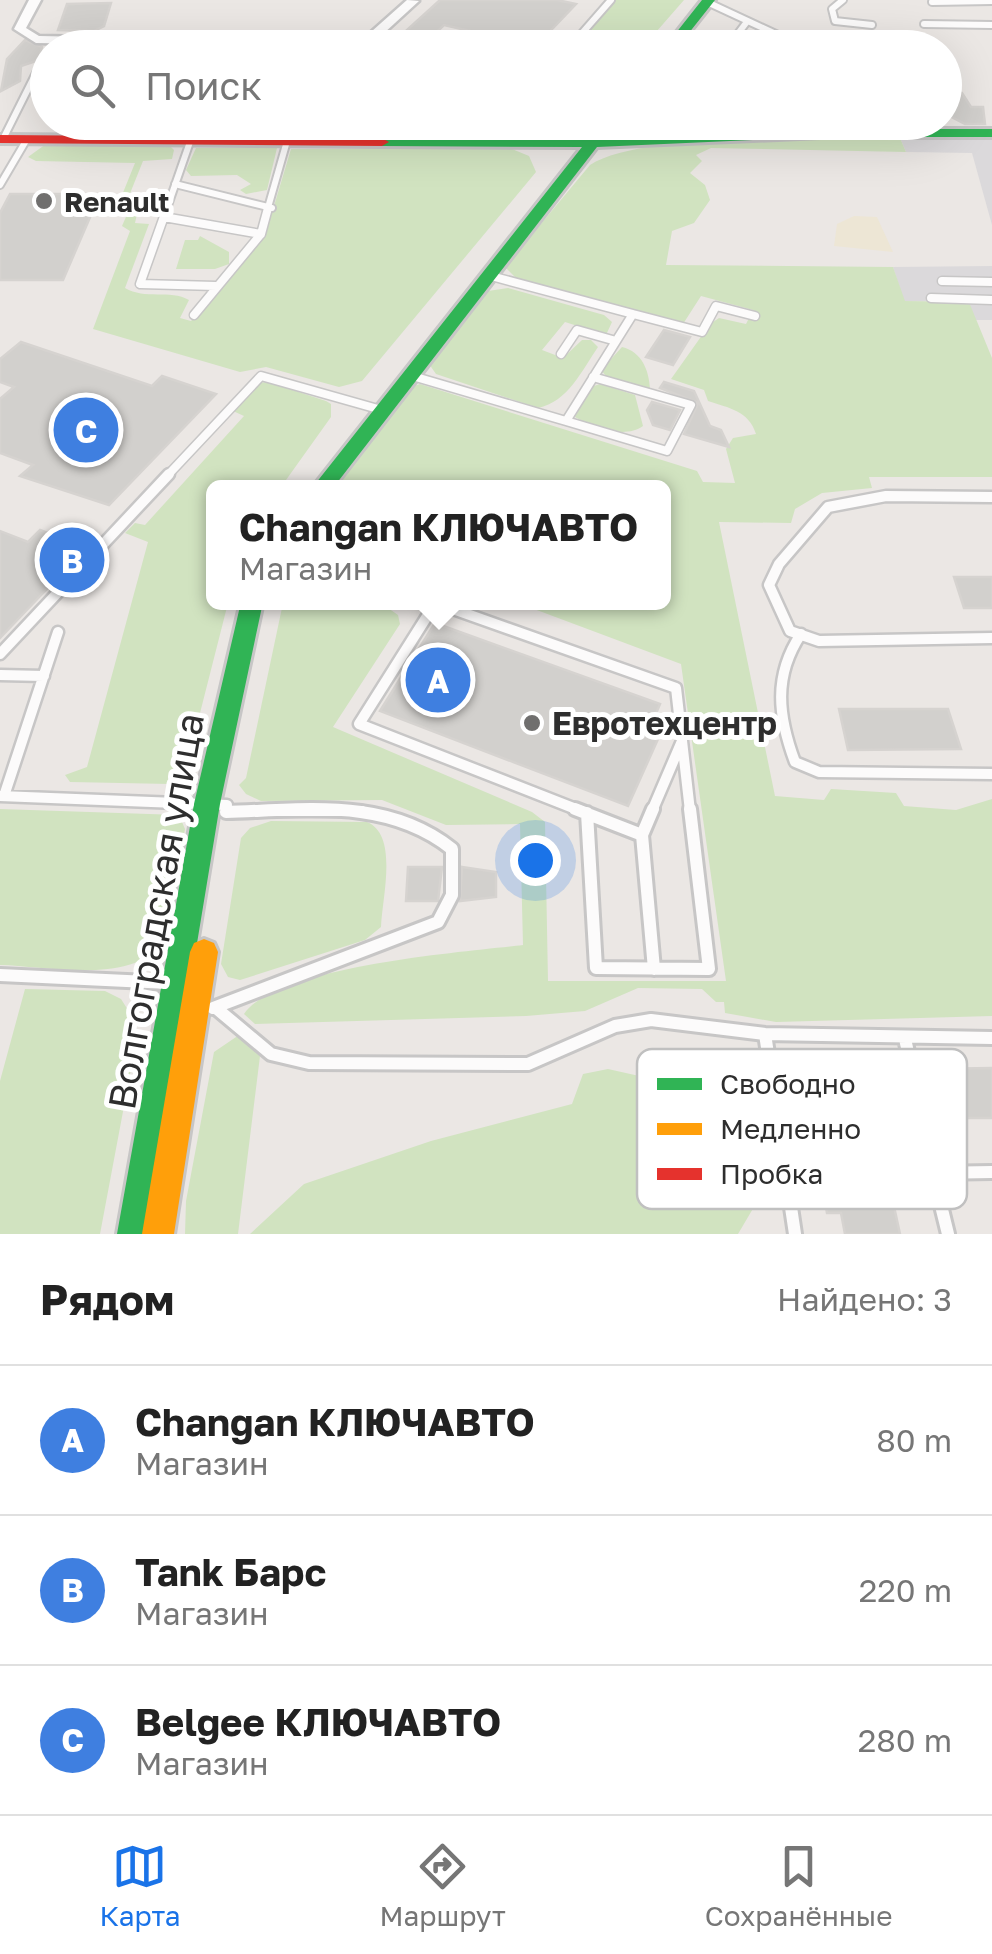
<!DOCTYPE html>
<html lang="ru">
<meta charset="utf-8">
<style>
:root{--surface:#fff;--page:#f6f6f6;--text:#222;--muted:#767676;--line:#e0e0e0;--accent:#1a73e8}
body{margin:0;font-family:"Golos Text",sans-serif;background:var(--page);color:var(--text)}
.you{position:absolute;left:535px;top:860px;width:35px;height:35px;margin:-25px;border:8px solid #fff;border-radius:50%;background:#1a73e8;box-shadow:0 0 0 15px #1a73e833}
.badge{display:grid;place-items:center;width:65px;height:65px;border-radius:50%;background:var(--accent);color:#fff;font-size:32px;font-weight:700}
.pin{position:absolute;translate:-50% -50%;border:5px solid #fff;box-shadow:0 2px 10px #0006}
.popup{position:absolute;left:206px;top:480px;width:465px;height:130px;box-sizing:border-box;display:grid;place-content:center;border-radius:15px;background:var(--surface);filter:drop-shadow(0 2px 8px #0005);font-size:32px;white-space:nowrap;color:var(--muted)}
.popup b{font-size:38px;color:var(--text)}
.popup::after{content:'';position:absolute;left:50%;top:100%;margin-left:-20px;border:20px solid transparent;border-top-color:var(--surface)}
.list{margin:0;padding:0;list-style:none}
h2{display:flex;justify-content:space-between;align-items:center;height:130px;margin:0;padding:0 40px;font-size:42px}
h2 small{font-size:32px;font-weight:400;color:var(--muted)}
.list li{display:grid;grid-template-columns:65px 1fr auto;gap:30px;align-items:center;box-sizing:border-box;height:150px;padding:0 40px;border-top:2px solid var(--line)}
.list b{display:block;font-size:38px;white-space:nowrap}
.list p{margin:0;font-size:32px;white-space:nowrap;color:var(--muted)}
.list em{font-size:32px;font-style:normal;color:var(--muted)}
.icon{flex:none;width:55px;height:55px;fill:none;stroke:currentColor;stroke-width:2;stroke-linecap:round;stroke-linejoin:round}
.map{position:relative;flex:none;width:992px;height:1234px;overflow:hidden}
.search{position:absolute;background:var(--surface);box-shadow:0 10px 40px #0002;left:30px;right:30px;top:30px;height:110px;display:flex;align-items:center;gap:25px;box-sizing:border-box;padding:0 35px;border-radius:55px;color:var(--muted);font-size:38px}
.sheet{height:580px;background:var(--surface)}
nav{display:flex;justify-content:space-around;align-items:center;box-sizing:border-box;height:140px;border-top:2px solid var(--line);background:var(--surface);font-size:28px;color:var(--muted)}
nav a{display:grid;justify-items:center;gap:5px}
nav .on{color:var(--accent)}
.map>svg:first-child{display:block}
</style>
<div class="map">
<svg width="992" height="1234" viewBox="0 0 992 1234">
<rect width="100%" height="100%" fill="#ebe7e4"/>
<path fill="#dbd9db" d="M900 138H992V225L972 153 906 152Z
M992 266V320H974L968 302 904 301 893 267Z"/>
<path fill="#d1e3c0" d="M614 0H684L643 47 571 48Z
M259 122 575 123 534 135H263L257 129Z
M900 138 906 152 711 148 696 155 702 161 690 173 705 185 710 200 694 223 672 231 666 265 893 267 905 301 969 302 992 358V477H869L872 488 822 493 795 509 791 523 719 522 775 796 824 800 831 789 896 793 904 806 956 810 992 799V1016L776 1022 725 1013 724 1002H716L702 989 638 988 585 1011 526 1016 255 1024 244 1014C276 966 463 952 523 945L520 824 446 825 382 800 261 801 246 794 239 785 246 778 283 603H390L388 608 398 615 400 624 333 727 532 812 545 822 548 981H726L681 664 518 603 663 602V488L335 487 408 388 420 384 697 471 703 482 735 483 726 449 733 438 756 434C749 411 729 408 708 401L704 390 671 379 710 324 719 318 746 324 753 310 701 296 683 324 518 280 505 267 590 165C641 132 832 137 900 138Z
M46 144 169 145 174 150 172 159 143 161 127 201H140L135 223 149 224 125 288C145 300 170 289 189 300L180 318 191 321 265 236 291 149H512L529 156 536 172 362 381 339 387 266 367 240 372 93 329 130 231 122 226 129 210 118 205 135 163 36 161 28 157Z
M196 148H277L267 190 246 194 240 190 251 184 237 175 191 176 186 170Z
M200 236 229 252V264L215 269H176L185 240H198Z
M508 288 604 315 612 322 606 335 565 322 542 350 563 358 582 340H591L598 347C582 370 568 402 538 408L436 374 429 364 488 291Z
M622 347C642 352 649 370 650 389L606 376 601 370Z
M268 382 326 401 331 404V417L281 487 213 488V602L228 603 185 772 170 784 70 782 65 775 87 767 148 542 125 533 135 523 145 525 244 416 233 411 256 383Z
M600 384 635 395 643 426C625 439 594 428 575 417L591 387Z
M0 809 179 815 185 829 164 941C133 986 47 966 0 965Z
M271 821 367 822C399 835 382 898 381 927L365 940 240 980 228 977 221 964 241 838 250 828Z
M25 989 105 991 121 999 135 1021 134 1053 100 1234H0V1081Z
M239 1035 260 1056 238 1234H185L186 1201 214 1052Z
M608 1069 715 1093 750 1122 761 1195 738 1234H250L304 1184 431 1141 572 1104 583 1074Z"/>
<path fill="#ede6d5" d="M854 216 877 217 893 252 834 246 837 224Z"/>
<path fill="#d2d0cd" stroke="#d6d3d0" stroke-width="2.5" d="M440 0H557L576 4 534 48 471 41 479 33 444 25 423 45 397 39Z
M111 3 104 26 94 31 58 30 67 4Z
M25 40 42 47 39 60 21 66 20 81 1 91 7 59Z
M944 93H962L971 107H983L985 124H965L944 113Z
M10 194H100L63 280H0V213Z
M664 330 690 337 673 365 646 357Z
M21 342 152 386 162 376 216 394 109 505 20 476 33 465 0 453V399L14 387 0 382V359Z
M664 382 694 391 710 426 721 430 729 447 684 434 698 403 660 388Z
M652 402 680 410 670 430 653 425 647 410Z
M40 530 86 548 0 638V531L28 542Z
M954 577H992V608H964Z
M435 623 660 704 647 735 658 739 628 806 380 711Z
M839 709H948L961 749 848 750Z
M408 867H442L438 901H406Z
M462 867 496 872V897L460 901Z
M879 1061 883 1079 904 1078 912 1088 920 1086 924 1078H935L932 1069 992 1068V1118H945L948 1132H935L924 1122 915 1132 878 1133 900 1234H845L841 1213H827L820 1172H833L829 1146H851L843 1106H830L825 1084H839L834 1062Z"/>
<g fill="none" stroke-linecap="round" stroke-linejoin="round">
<defs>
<path id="lane-far3" d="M843 0 832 9 835 21 872 25
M707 2 806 48
M932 2 992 1
M924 24 992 25
M569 48 611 0
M727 48 746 23
M757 48 769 31
M3 139 36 73
M175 184 272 208
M0 185 27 139
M166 211 191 139
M267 211 287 141"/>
<path id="lane-far2" d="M167 208 140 284 216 286
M164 217 261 234
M942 281 992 282
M931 298 992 300
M633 314 702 332 716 306 755 316
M194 315 261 234 268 208
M561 354 577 330 616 341
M409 375 566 421 633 314 491 276
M566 421 667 451 691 405 593 377
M167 476 261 376 378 409"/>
<path id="lane-far1" d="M992 497 886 496 828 507 779 564 769 585 790 631 819 641 992 638
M436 602 359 724 581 811
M436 603 676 688 690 811
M801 634C773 676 778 716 795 762L819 772 992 774
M0 654 169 474
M0 675 44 676
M0 796 227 805
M4 796 58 632
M254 811H362
M652 811 682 741"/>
<path id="lane" d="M575 809 642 835
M653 809 642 835 654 969
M587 813 596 968 709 969 690 809
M0 975 169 983
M213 1008 438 922 452 895V849C387 797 305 810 226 812
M216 1008 271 1054 309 1063 528 1064 615 1026 651 1020 765 1034 992 1038
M765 1034 795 1234
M905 1039 914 1078
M925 1132 933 1173
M948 1234 933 1173 992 1172"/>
<path id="street" d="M29 0H41L26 28 39 36 339 42 363 39 407 0 419 1 371 45 353 48 36 43 14 29Z
M244 122H257L252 140 245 144 238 140Z"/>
<path id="fast" d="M702 0H715L677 48H664Z
M600 122H615L604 138 821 129H992V137H821L597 147 333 488H312L582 147 382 146 375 142 377 139H588Z
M241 602H263L220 804 149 1234H117L194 804Z"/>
<path id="slow" d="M204 939 214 943 218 952 174 1234H142L190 952 194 943Z"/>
<path id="jam" d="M0 135 382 138 389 142 382 146 0 143Z"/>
</defs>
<use href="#lane-far3" stroke="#c7c6c6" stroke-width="10"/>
<use href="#lane-far2" stroke="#c7c6c6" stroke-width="11"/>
<use href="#lane-far1" stroke="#c7c6c6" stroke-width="15"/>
<use href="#lane" stroke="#c7c6c6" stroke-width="18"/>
<use href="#street" stroke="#c7c6c6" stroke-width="5"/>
<use href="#fast" stroke="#c7c6c6" stroke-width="6"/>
<use href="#slow" stroke="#c7c6c6" stroke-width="6"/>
<use href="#jam" stroke="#c7c6c6" stroke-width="6"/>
<path stroke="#c8c7c7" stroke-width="2.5" stroke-dasharray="5 4" stroke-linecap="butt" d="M557 126 572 122"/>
<use href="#lane-far3" stroke="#fcfbfb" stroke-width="6"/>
<use href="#lane-far2" stroke="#fcfbfb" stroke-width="8"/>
<use href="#lane-far1" stroke="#fcfbfb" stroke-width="10"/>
<use href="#lane" stroke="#fcfbfb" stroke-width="12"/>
<use href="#street" fill="#fcfbfb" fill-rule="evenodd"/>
<use href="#fast" fill="#30b455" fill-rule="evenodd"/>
<use href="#slow" fill="#ff9f0a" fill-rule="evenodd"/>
<use href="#jam" fill="#e5322d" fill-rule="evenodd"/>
</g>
<g fill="#706f6e" stroke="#fff" stroke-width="4">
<circle cx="44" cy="201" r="10"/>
<circle cx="532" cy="723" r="10"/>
</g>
<g text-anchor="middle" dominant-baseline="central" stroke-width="10" stroke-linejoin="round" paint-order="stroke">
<g font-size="28" font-weight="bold" fill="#2e2e2e" stroke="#fff" text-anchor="start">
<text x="64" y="201">Renault</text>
</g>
<g font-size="32" font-weight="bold" fill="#2e2e2e" stroke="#fff" text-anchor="start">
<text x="552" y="723">Евротехцентр</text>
</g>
<g font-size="38" fill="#2e2e2e" stroke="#fff">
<text transform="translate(155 911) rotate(-80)">Волгоградская улица</text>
</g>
</g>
<rect x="637" y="1049" width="330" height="160" rx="15" fill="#fff" stroke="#c0c0c0" stroke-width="2.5"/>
<rect x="657" y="1078" width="45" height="12" fill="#30b455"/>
<rect x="657" y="1123" width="45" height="12" fill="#ff9f0a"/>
<rect x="657" y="1168" width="45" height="12" fill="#e5322d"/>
<g font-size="28" fill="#2e2e2e">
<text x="720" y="1094">Свободно</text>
<text x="720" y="1139">Медленно</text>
<text x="720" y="1184">Пробка</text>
</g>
</svg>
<div class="you"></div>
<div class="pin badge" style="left:438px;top:680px;background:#3f7fe0">A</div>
<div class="popup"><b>Changan КЛЮЧАВТО</b>Магазин</div>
<div class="pin badge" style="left:72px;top:560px;background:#3f7fe0">B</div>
<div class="pin badge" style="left:86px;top:430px;background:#3f7fe0">C</div>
<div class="search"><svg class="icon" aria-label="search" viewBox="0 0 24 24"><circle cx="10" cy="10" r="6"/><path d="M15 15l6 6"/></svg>Поиск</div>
</div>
<section class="sheet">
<h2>Рядом<small>Найдено: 3</small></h2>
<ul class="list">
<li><span class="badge" style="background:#3f7fe0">A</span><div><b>Changan КЛЮЧАВТО</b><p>Магазин</p></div><em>80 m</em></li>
<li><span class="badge" style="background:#3f7fe0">B</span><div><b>Tank Барс</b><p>Магазин</p></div><em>220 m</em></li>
<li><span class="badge" style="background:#3f7fe0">C</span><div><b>Belgee КЛЮЧАВТО</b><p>Магазин</p></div><em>280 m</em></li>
</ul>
</section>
<nav>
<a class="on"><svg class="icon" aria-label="map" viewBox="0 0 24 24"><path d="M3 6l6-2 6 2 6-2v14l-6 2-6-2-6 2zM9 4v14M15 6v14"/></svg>Карта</a>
<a><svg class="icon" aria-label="directions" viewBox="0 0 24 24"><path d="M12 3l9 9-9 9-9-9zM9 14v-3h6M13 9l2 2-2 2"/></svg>Маршрут</a>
<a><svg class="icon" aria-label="saved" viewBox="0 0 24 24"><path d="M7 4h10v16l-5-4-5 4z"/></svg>Сохранённые</a>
</nav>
